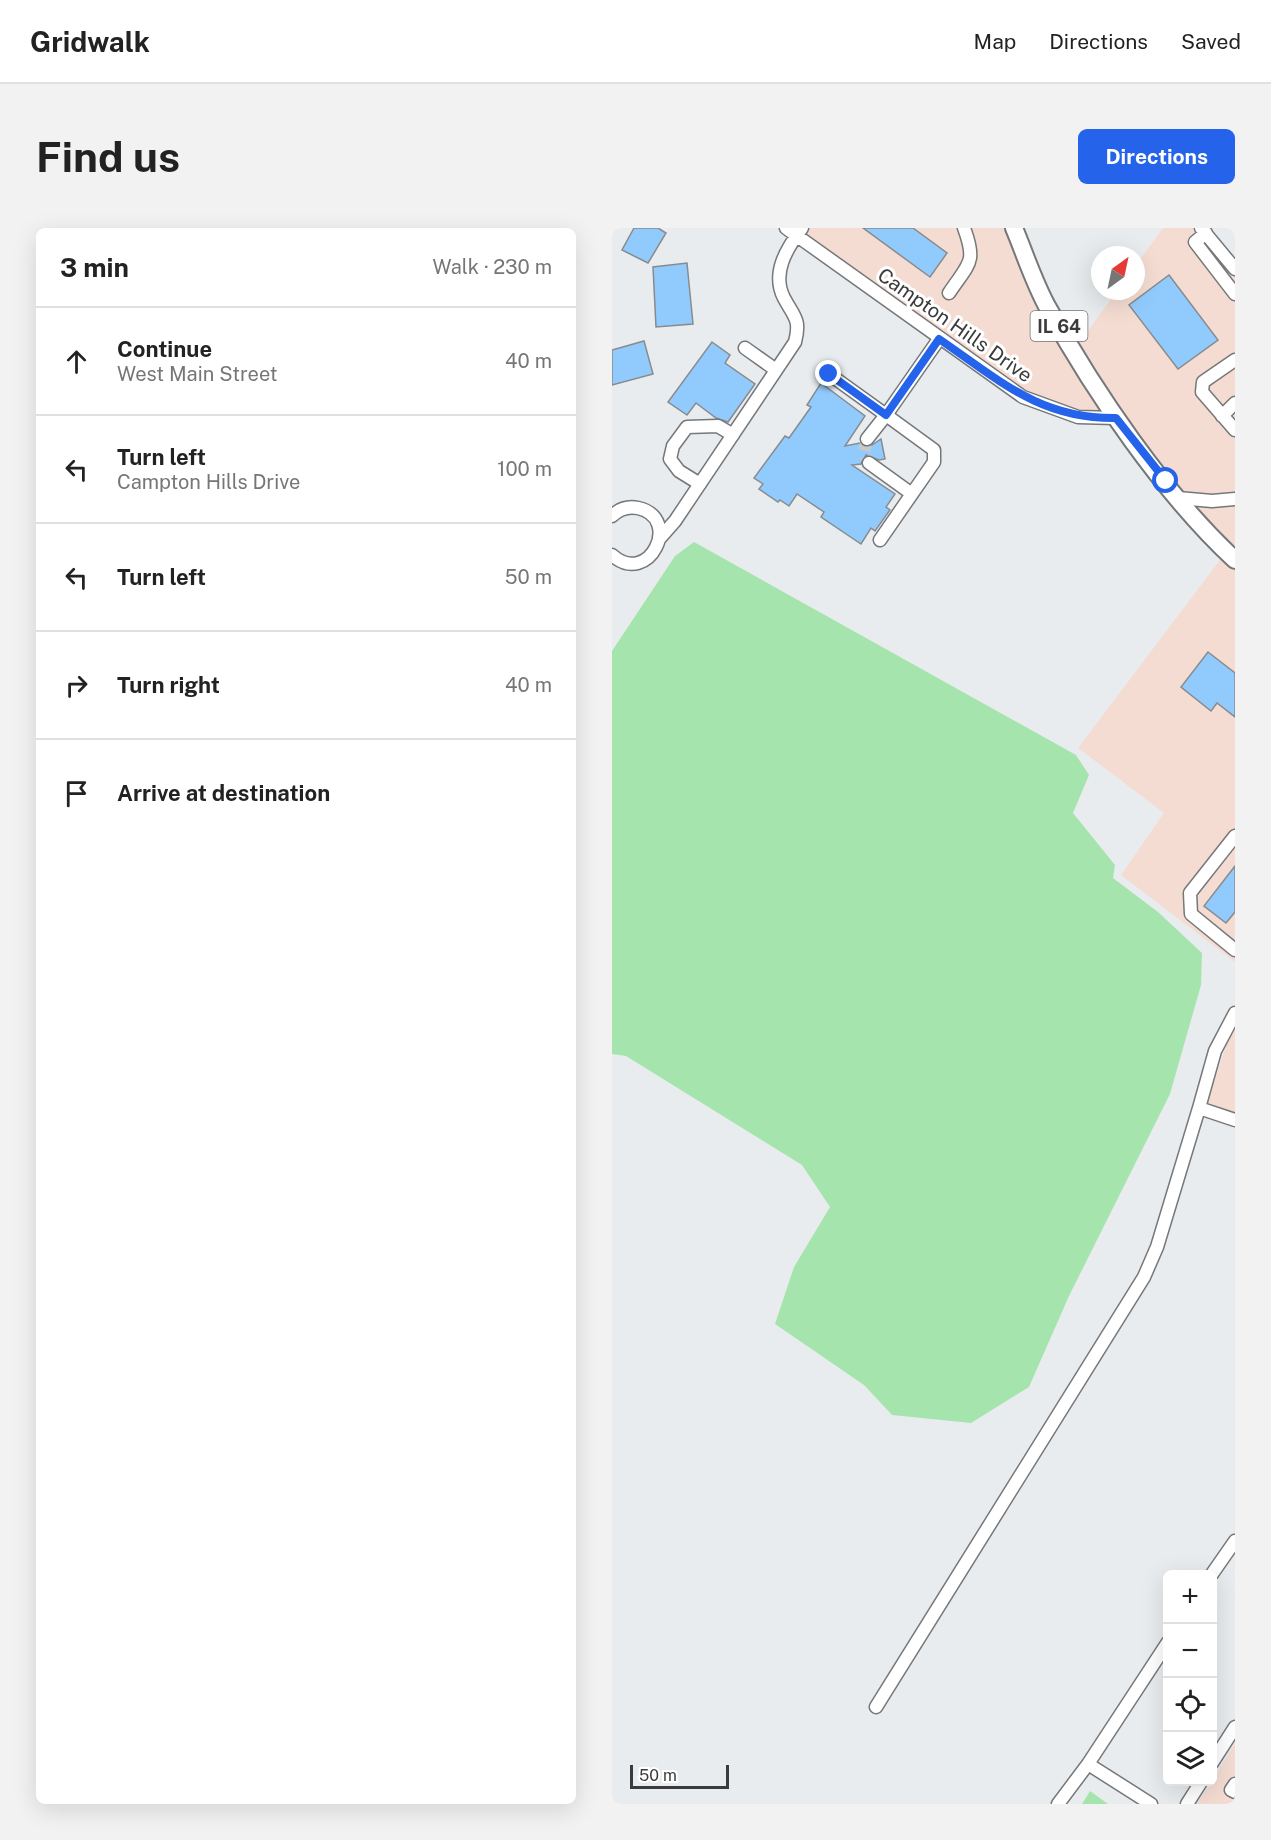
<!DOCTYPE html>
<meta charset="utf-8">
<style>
:root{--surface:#fff;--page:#f2f2f2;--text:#222;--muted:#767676;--line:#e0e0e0;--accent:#2563eb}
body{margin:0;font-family:"Public Sans",sans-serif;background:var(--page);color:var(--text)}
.controls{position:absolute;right:18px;bottom:18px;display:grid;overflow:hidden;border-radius:9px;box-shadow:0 6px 24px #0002}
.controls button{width:54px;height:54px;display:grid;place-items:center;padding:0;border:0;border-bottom:2px solid var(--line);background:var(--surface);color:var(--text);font:30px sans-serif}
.compass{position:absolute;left:479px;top:18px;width:54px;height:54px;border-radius:50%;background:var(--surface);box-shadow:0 6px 24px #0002;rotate:33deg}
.scale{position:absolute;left:18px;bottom:15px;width:99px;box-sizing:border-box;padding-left:6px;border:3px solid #3a3b3c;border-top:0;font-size:16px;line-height:21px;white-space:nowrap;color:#3a3b3c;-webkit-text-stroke:4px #fff;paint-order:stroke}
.stop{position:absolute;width:18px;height:18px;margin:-14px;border:4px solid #2563eb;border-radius:50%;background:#fff}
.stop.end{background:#2563eb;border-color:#fff;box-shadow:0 2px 6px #0008}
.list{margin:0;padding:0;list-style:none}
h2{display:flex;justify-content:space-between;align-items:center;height:78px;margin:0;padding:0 24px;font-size:26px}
h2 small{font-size:20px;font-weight:400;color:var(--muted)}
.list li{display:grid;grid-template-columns:39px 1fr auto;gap:18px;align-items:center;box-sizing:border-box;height:108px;padding:0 24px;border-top:2px solid var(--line)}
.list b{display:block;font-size:22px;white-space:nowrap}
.list p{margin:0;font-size:20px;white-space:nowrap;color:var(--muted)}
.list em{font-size:20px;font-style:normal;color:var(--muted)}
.icon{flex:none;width:33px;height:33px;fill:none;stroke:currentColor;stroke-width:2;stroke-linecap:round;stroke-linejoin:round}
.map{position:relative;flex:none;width:623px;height:1576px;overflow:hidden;border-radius:9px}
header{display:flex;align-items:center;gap:36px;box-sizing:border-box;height:84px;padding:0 30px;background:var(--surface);border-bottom:2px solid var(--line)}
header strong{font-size:28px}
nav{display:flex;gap:33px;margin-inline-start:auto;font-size:21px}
.intro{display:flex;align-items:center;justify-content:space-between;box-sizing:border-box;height:144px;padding:0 36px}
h1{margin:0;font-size:42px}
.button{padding:15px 27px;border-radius:9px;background:var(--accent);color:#fff;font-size:21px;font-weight:700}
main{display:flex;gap:36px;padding:0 36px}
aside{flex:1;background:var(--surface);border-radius:9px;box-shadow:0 6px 24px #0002}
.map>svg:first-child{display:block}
</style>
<header>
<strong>Gridwalk</strong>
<nav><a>Map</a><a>Directions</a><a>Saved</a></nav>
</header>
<div class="intro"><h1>Find us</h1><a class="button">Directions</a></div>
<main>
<aside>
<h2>3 min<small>Walk · 230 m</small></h2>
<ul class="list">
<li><svg class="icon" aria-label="ahead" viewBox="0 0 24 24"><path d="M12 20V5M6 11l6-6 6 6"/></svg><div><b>Continue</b><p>West Main Street</p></div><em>40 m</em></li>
<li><svg class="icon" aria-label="left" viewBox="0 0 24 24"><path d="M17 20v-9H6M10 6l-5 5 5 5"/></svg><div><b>Turn left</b><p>Campton Hills Drive</p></div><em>100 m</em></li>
<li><svg class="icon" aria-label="left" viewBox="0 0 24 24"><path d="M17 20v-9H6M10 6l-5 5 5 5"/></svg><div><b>Turn left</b></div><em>50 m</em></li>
<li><svg class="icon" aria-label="right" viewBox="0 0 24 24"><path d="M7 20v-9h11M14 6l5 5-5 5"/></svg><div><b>Turn right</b></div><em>40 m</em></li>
<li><svg class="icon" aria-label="arrive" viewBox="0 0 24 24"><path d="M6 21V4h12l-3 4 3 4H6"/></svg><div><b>Arrive at destination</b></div></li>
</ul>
</aside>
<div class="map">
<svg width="623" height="1576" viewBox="0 0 623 1576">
<rect width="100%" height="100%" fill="#e9ecee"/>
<path fill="#f4dcd2" d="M184 0H396L495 186 459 182 416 166Z
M551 0H585L623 47V323L604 305 516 198 464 119 505 63H524V37Z
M611 328 623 338V734L509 647 552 585 466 520Z
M623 801V886L595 876 617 809Z
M623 1515V1576H584L600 1554Z"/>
<path fill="#a6e4ae" d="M82 314 464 527 477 547 461 585 503 637 501 650 546 684 590 725 589 757 558 866 457 1068 417 1159 359 1195 280 1187 252 1157 163 1096 182 1039 218 979 190 937 14 828 0 826V423L63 328Z
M478 1563 496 1576H470Z"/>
<path fill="#91cbfe" stroke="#888b8d" stroke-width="1.5" d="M22 0H46L54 5 36 35 10 22Z
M251 0H301L335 25 318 49Z
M75 35 81 96 44 99 41 39Z
M557 47 606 112 566 141 517 77Z
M32 113 41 146 0 157V122Z
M100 114 118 127 113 135 143 156 116 194 104 190 84 175 75 187 56 174Z
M209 155 253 188 233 218 248 215 257 219 269 211 273 231 267 232 254 227 249 236 240 237 283 266 274 279 278 282 263 303 259 300 249 316 209 289 212 284 185 266 177 278 168 272 166 274 147 261 151 256 142 250 173 208 177 210 199 179 195 177Z
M596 424 623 445V489L605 475 599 483 569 459Z
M623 638V684L614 695 592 678Z"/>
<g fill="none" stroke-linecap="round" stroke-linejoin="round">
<path stroke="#c6c9ca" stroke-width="12" stroke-dasharray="12 6" stroke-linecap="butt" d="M255 211 252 223 257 235"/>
<defs>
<path id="minor" d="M174 0 411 169 466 189 504 190
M589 0 623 41
M594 5 583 14 623 66
M337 65C357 35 365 35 352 0
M133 120 164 142
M623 132 591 154 590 164 623 202
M217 146 274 187 255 211
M610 188 623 175
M257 235 300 266
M88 256 67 243 58 231 61 218 75 199 106 198 121 207
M566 270 600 273 623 271
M0 288C7 281 16 278 26 280 71 290 37 360 0 327
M48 310 63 293 183 114C189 91 182 89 172 70 159 45 175 20 190 0
M268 312 322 234V222L274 187 327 111
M623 608 578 665 579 686 623 722
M623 785 603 823 587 880 623 892
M600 1346 623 1313
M264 1479 532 1049 545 1019 587 880
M600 1535 623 1499
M476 1536 539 1576
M623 1556 619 1562 623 1564
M446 1576 476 1536 556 1414
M575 1576 589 1554"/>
<path id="major" d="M402 0C413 26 422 55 436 80 483 165 552 266 623 332"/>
</defs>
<use href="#minor" stroke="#757779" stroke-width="15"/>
<use href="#major" stroke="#757779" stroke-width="20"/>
<use href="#minor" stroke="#fff" stroke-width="12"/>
<use href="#major" stroke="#fff" stroke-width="16"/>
</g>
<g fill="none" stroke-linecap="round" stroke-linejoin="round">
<path stroke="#2563eb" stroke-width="8" d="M217 146 274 187 327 111C387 152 428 191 504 190L554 253"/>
</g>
<g text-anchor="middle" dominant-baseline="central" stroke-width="6" stroke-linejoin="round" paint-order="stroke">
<rect fill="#fff" stroke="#757676" stroke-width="1.5" x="418.5" y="83" width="57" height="30" rx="4.5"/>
<g font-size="18" font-weight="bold" fill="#3a3b3c">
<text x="447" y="98">IL 64</text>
</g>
<g font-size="20" fill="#3a3b3c" stroke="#fff">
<text transform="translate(343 97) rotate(35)">Campton Hills Drive</text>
</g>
</g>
</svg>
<div class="controls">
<button>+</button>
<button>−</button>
<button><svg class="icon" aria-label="locate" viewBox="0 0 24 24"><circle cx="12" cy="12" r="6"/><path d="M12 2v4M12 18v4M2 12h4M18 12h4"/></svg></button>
<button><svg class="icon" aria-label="layers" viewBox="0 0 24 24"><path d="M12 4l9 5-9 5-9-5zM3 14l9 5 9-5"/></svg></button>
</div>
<svg class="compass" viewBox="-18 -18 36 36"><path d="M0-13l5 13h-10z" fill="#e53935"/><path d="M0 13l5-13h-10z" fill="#767676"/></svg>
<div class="scale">50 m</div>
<div class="stop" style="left:554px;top:253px"></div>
<div class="stop end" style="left:217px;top:146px"></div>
</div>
</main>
